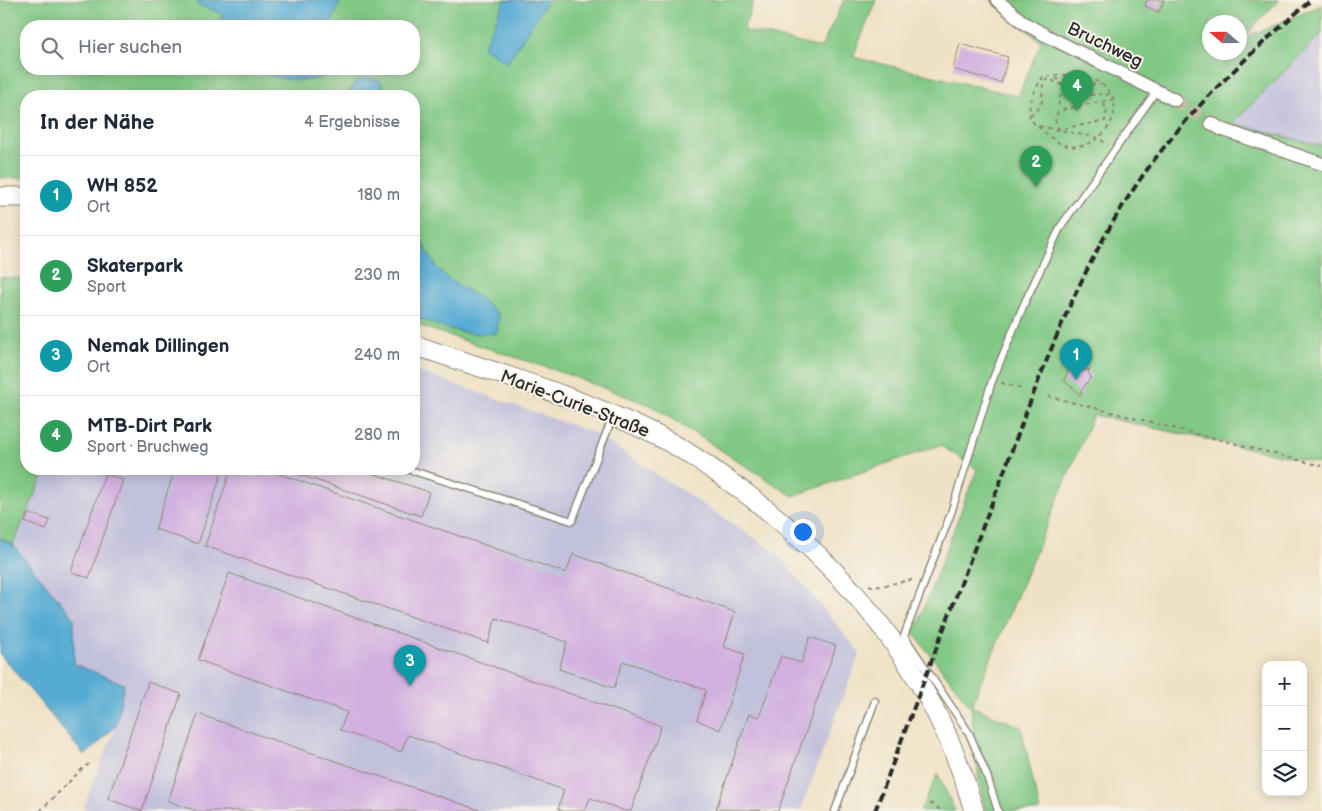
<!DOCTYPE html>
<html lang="de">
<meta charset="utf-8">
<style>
:root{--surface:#fff;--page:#f2f2f3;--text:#1f2937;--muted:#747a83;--line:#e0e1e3;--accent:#db2777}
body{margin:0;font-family:"Balsamiq Sans",sans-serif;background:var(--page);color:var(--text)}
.controls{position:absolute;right:15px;bottom:15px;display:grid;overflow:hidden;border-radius:10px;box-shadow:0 2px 12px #0003}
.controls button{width:45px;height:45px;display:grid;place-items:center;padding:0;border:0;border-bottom:1px solid var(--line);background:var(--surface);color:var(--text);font:25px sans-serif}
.compass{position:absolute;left:1202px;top:15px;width:45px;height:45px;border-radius:50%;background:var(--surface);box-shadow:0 2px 12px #0003;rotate:290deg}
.you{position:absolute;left:802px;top:531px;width:18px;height:18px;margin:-12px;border:4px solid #fff;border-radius:50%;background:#1a73e8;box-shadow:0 0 0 8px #1a73e833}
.badge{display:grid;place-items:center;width:32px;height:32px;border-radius:50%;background:var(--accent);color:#fff;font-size:16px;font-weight:700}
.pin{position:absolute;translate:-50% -41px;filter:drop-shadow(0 1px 2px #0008)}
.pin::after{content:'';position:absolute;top:26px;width:18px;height:15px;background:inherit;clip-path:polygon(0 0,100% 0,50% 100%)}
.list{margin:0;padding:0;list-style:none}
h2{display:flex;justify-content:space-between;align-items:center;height:65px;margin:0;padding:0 20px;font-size:21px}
h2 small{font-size:16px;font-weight:400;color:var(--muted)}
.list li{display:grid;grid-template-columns:32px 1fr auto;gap:15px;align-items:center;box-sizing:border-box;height:80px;padding:0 20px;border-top:1px solid var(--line)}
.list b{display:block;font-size:19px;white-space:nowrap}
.list p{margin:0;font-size:16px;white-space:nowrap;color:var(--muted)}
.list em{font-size:16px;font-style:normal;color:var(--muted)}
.icon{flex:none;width:28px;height:28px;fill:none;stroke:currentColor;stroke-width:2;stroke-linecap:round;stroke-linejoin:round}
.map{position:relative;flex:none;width:1322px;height:811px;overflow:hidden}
.search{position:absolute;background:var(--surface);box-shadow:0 2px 12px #0003;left:20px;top:20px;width:400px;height:55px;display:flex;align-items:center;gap:12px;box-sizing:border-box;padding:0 18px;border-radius:20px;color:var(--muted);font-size:19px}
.panel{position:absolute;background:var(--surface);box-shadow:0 2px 12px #0003;left:20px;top:90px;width:400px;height:385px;border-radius:20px}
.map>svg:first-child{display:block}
</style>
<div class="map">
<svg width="1322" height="811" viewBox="0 0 1322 811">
<rect width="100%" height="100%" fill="#f7f3e8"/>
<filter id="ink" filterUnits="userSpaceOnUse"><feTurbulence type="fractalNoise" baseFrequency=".02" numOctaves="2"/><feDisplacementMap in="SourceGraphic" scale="10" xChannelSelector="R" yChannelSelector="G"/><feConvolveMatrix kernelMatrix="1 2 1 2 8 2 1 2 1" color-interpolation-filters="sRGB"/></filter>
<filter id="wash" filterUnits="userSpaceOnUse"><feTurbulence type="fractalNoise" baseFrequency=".0096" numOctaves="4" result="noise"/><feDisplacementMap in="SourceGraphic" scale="20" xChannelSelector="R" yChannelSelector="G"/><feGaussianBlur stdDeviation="1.12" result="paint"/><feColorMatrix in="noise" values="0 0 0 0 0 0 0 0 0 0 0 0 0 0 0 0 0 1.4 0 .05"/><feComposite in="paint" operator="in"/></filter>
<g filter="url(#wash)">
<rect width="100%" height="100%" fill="#efe1c4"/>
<path fill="#c2c1dc" d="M1322 34V146L1233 123Z
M414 370 594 433 777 553 860 653 800 811H91L83 808 116 726 74 664V618L13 545 46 469H414Z"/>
<path fill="#80c884" stroke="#567a58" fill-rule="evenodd" d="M0 0H754L743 30 821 48 844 0H876L853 57 1018 96 1041 42 991 0H1279L1242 39 1322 5V34L1233 123 1322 146V464L1093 415 971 706 1021 727 1040 811H985L979 781 971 707 914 634 977 469 940 445 793 496 650 405 566 374 414 324V96H26V178H0ZM1210 22H1240V52H1210ZM26 26H414V69H26Z
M0 277 26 279V469H46L13 545 0 538Z
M938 774 955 811H920Z"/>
<path fill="#57abd3" stroke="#416b7f" d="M197 0H341L330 26H224L221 13 198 5Z
M505 0H548L507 63 483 47Z
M253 69H332C328 72 323 77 319 78 298 84 272 77 253 69Z
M369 78 380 81 388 96H347L356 81Z
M414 228 437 268 451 281 477 296 499 315 497 333C468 337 440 327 414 316Z
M0 538 13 545 74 618V664L124 684 116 726 85 756 0 654Z"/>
<g id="blocks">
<path fill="#d2b0df" d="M1147 0H1164L1159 12 1145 6Z
M960 44 1008 57 1001 83 953 69Z
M1071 365 1080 372 1090 369 1088 372 1091 377 1081 391 1082 394 1079 395 1077 391 1064 381Z
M175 469H223L198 544 155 529Z
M231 469H265L566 573 573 554 735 612 724 647 745 654 720 730 697 720 706 690 623 661 614 688 559 669 567 642 496 618 488 643 205 546Z
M283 469H359L429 492 421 516Z
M105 474 123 480 89 578 71 572Z
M28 513 50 520 46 530 25 522Z
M229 573 661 726 631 811H625L590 798 585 811H563L558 809 564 790 408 735 401 752 340 730 347 712 198 660Z
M810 637 836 646 778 811 716 809 749 714 759 717 781 656 801 663Z
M148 682 181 694 142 811 108 799Z
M198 714 482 811H196L168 801Z"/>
</g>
</g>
<g filter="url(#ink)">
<use href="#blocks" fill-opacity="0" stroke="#8d8678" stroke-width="1"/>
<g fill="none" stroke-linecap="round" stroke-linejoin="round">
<path stroke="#c8bda5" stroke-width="12" stroke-dasharray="12 6" stroke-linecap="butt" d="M1175 100 1211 123"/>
<defs>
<path id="lane" d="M407 469 572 521 613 416
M835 811 875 701
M998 811 987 776 969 733 904 636 951 513 992 381 1024 304 1061 226 1157 90"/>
<path id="street" d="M997 0 1024 23 1047 36 1175 100
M1211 123 1221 129 1322 164"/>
<path id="secondary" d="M0 197H26
M414 345C496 373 580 397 658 436 690 452 719 474 748 495 855 577 938 680 974 811"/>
</defs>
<use href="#lane" stroke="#8d8678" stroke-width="9"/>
<use href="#street" stroke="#8d8678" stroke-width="15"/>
<use href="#secondary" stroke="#8d8678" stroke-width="21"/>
<path stroke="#8d8678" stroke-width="2" stroke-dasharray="4 4" stroke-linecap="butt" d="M1055 75C1153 71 1111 159 1064 145 1054 142 1044 131 1036 125 1021 114 1035 89 1043 77Z
M1056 77 1062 85
M1110 94 1061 96 1058 99 1059 105 1066 109 1115 99
M1066 109 1058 112 1055 120 1059 129 1105 121 1107 109 1102 102
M1030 115C1049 104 1039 96 1044 81L1049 79 1062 85 1100 84
M1039 126 1098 138 1108 145
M1001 383 1023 389
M1048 396 1322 466
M869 585 875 587 916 579
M930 803 942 811
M40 811 83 768 92 762"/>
<use href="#lane" stroke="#fff" stroke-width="6"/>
<use href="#street" stroke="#fff" stroke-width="12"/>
<use href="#secondary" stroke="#fff" stroke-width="19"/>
<path stroke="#2b2b2b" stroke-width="4" stroke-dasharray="8 4" stroke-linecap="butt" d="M875 811C916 701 958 591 1000 482 1039 379 1075 275 1137 184 1185 113 1247 56 1311 0"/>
</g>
</g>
<g text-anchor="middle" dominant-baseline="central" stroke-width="4" stroke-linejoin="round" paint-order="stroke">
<g font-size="18" fill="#2b2b2b" stroke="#f7f3e8">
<text transform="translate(1105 45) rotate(26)">Bruchweg</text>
<text transform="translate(575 404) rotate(21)">Marie-Curie-Straße</text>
</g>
</g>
</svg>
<div class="controls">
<button>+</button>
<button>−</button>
<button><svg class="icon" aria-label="layers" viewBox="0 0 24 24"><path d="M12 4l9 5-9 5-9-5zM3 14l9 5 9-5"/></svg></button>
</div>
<svg class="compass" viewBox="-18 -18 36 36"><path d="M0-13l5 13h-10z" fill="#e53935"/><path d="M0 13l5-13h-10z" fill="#747a83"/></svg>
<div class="you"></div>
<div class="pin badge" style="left:1076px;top:380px;background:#0f9aa8">1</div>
<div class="pin badge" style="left:1036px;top:187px;background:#2e9e5b">2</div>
<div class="pin badge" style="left:410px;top:686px;background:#0f9aa8">3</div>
<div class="pin badge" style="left:1077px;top:111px;background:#2e9e5b">4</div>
<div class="search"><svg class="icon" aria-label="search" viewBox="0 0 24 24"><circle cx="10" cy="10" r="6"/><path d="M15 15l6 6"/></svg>Hier suchen</div>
<section class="panel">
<h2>In der Nähe<small>4 Ergebnisse</small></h2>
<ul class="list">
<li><span class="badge" style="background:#0f9aa8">1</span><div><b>WH 852</b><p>Ort</p></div><em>180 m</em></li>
<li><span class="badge" style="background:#2e9e5b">2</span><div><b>Skaterpark</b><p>Sport</p></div><em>230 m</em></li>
<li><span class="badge" style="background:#0f9aa8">3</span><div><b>Nemak Dillingen</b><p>Ort</p></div><em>240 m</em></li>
<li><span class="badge" style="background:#2e9e5b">4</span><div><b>MTB-Dirt Park</b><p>Sport · Bruchweg</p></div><em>280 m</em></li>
</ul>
</section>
</div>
